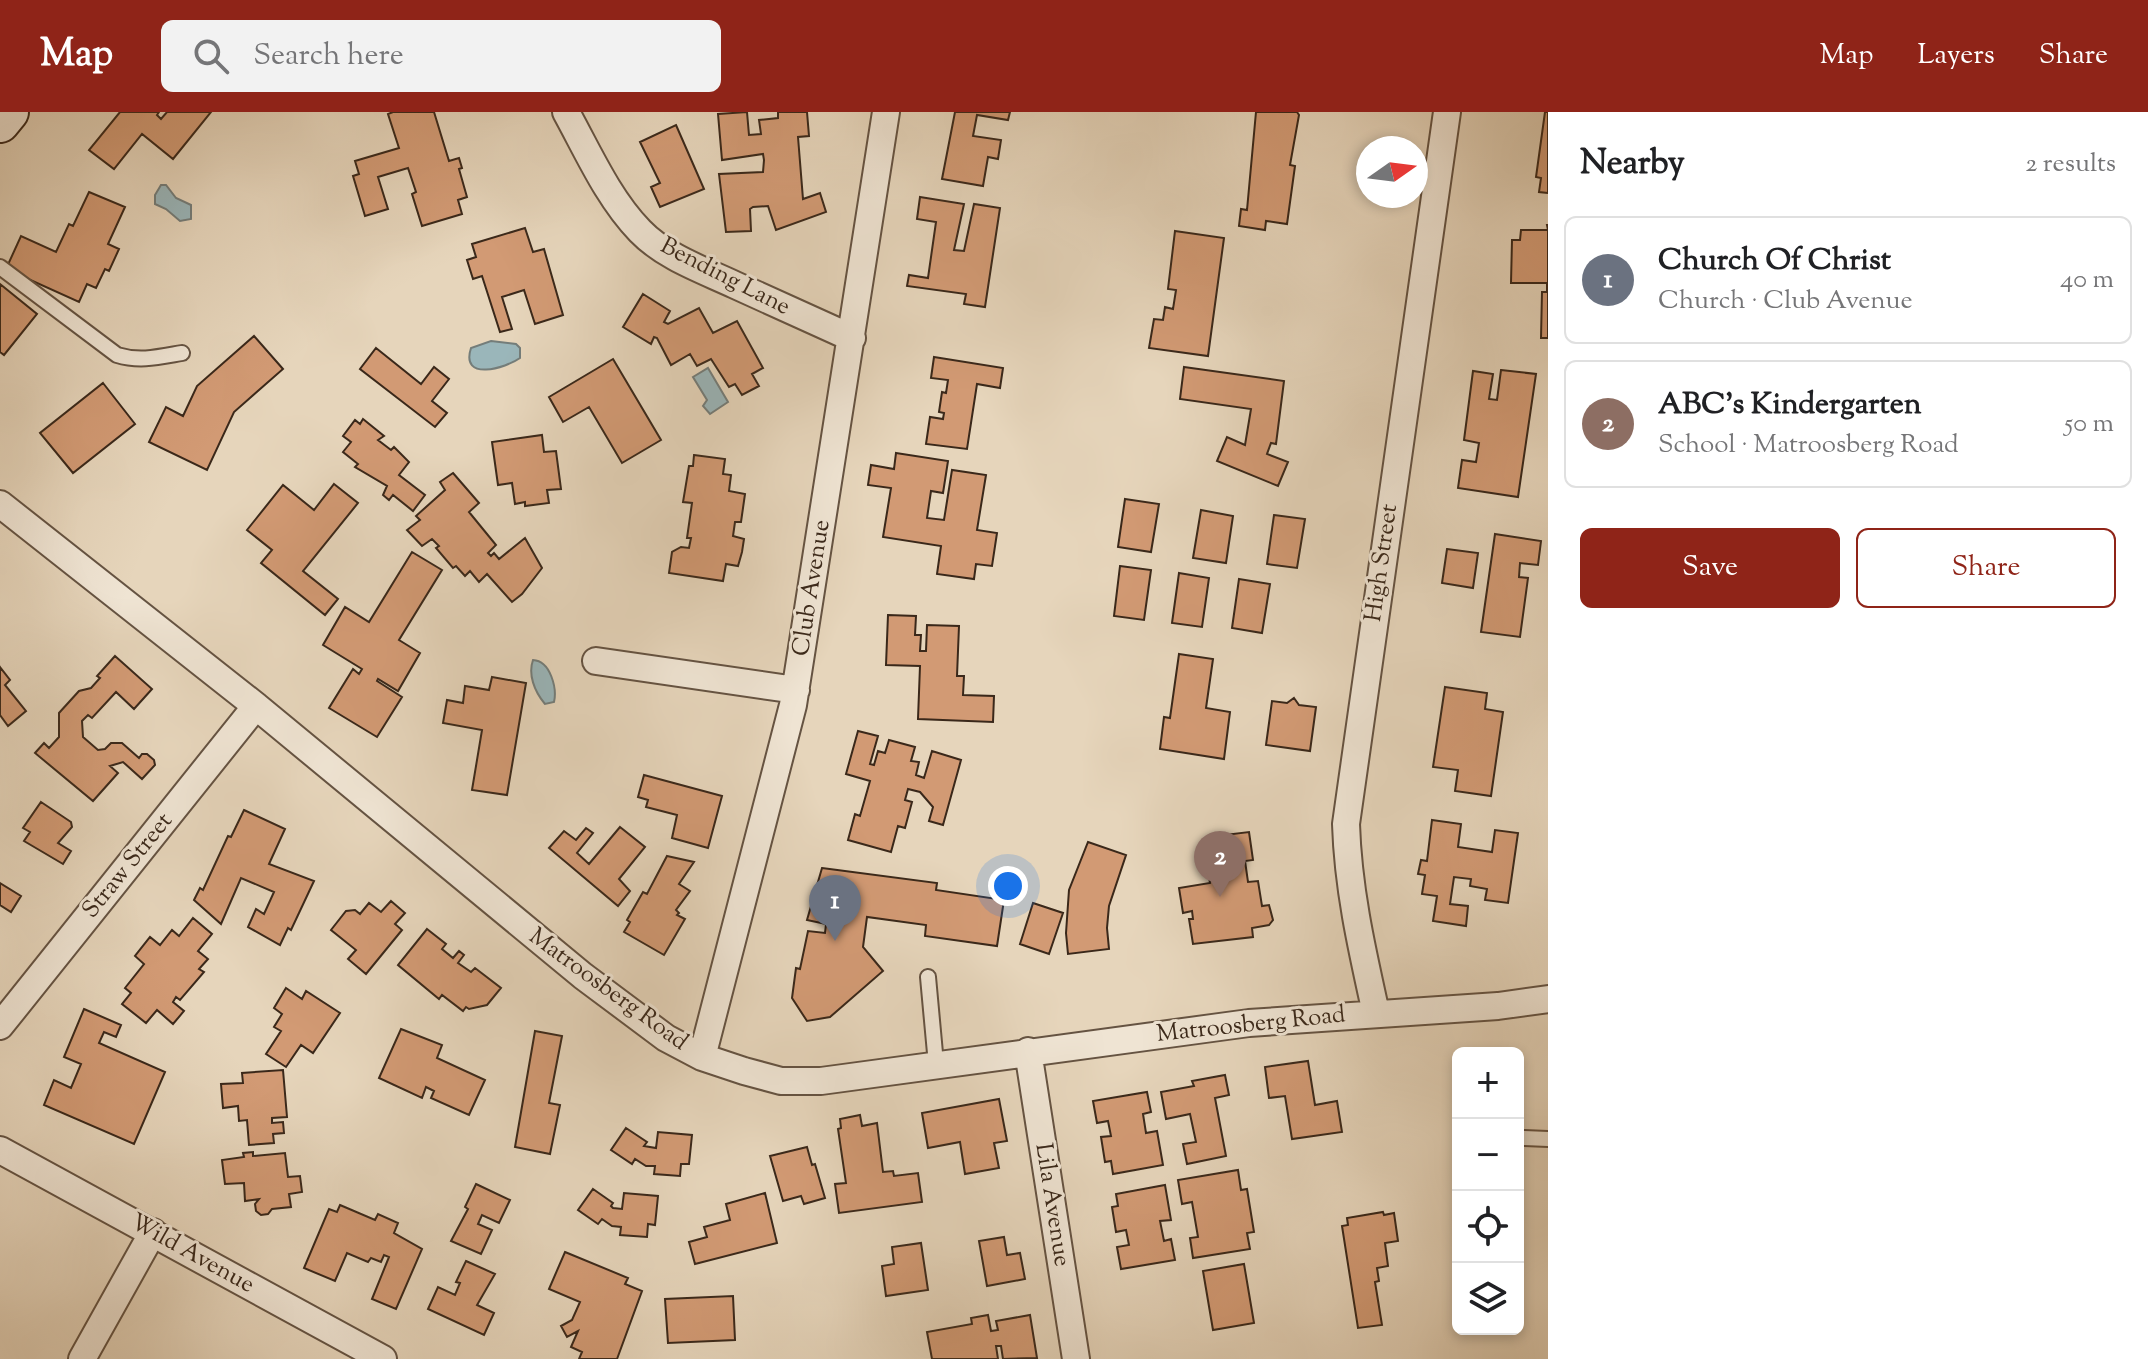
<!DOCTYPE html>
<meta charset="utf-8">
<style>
:root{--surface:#fff;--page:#f2f2f2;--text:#202124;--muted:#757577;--line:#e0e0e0;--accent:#8f2418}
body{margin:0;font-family:"Sorts Mill Goudy",serif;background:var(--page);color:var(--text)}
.controls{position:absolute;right:24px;bottom:24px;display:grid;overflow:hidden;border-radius:12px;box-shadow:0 4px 12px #0003}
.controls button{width:72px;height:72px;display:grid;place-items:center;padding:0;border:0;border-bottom:2px solid var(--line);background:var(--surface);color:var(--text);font:40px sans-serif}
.compass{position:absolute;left:1356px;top:24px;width:72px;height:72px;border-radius:50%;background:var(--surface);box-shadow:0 4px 12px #0003;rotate:76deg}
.you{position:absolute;left:1008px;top:774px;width:28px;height:28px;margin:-20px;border:6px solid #fff;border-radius:50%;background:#1a73e8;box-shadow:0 0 0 12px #1a73e833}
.badge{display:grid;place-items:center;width:52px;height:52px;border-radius:50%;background:var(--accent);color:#fff;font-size:26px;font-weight:700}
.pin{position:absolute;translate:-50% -66px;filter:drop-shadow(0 2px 4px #0008)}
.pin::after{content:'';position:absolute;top:42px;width:28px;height:24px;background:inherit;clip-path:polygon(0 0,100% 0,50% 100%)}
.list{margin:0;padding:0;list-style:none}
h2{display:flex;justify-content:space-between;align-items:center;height:104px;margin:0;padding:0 32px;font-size:34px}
h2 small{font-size:26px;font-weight:400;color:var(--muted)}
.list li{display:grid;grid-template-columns:52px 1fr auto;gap:24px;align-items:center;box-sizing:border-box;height:128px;margin:0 16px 16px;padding:0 16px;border:2px solid var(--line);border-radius:12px}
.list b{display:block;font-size:30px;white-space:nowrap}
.list p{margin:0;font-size:26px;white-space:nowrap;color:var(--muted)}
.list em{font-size:26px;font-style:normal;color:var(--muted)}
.actions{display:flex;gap:16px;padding:24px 32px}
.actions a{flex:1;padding:18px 0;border:2px solid var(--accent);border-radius:12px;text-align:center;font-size:28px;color:var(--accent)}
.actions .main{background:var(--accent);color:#fff}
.icon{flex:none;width:44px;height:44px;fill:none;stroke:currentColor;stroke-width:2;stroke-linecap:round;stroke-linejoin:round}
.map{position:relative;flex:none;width:1548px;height:1247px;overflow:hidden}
header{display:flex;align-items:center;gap:48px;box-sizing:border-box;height:112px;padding:0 40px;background:var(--accent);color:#fff}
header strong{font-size:38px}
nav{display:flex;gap:44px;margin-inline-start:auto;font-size:28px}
.search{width:560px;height:72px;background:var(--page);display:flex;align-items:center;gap:20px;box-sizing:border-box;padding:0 28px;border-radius:12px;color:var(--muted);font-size:30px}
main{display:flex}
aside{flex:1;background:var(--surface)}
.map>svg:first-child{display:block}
</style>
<header>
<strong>Map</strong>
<div class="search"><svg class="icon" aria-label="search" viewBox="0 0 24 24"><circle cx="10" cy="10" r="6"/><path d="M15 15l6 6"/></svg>Search here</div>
<nav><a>Map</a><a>Layers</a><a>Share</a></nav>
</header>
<main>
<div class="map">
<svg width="1548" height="1247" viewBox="0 0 1548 1247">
<rect width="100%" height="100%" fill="#e6d5bb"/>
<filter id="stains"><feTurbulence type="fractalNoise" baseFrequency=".0025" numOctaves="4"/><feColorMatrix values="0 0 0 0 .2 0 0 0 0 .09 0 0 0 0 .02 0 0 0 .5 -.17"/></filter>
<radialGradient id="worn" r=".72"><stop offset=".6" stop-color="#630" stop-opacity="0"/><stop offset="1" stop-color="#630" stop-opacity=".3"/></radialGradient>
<path fill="#9ab6ba" stroke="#747d7a" stroke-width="2" d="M161 73H166L176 86 191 93V107L180 109 166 97 155 92V83Z
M491 229 516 232 520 236V246C506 256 460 270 471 236Z
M708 256 728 290 710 302 703 294 707 288 693 265Z
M533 548C551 549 557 577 554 590L545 592C534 579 528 562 533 548Z"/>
<path fill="#d29a74" stroke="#3a281a" stroke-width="2" d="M120 0H159L157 3 161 7 167 0H211L173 47 142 22 114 57 89 38Z
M393 0H434L449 49 459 46 462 56 459 57 467 85 458 88 462 102 422 114 412 82 416 80 408 56 378 65 388 97 365 104 353 64 359 62 355 49 399 36 388 2Z
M747 0 749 23 761 22 759 8 778 6V0H807L809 24 798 25 803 87 820 81 826 100 776 118 768 94 753 95 750 97 751 119 726 120 719 62 763 60 764 48 763 42 722 48 718 2Z
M955 0H1010L1008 8 977 3 973 24 1001 28 998 47 988 45 983 74 942 67Z
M1256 0H1297L1299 3 1290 53 1295 54 1287 112 1266 109 1265 118 1239 114 1241 97 1247 98Z
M1545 0H1548V81L1539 80 1541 66 1536 65Z
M676 13 704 77 660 95 651 75 660 71 640 30Z
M89 80 125 95 108 132 119 137 109 159 105 157 96 176 87 172 79 190 6 157 21 124 56 140 69 112 73 114Z
M920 85 964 92 954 138 964 139 974 92 1000 96 985 195 964 192 966 182 907 174 909 163 928 166 936 110 917 107Z
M1547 113H1548V226H1541L1542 180H1547V171H1511L1512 128H1520L1521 118H1548Z
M525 116 533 140 544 137 563 203 535 212 524 178 502 185 512 217 500 220 482 164 473 167 467 148 476 145 472 132Z
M1175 119 1224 126 1208 244 1149 236 1154 207 1163 208 1165 195 1173 197 1176 178 1168 177Z
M0 172 37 202 4 243 0 240Z
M643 182 670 199 664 210 668 212 699 196 713 221 737 209 763 256 752 262 759 274 742 283 735 272 729 275 711 247 697 254 690 242 671 253 657 226 654 225 651 232 623 215Z
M254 224 283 257 234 300 207 358 149 330 166 295 183 304 197 274Z
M376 236 421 272 434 255 449 267 432 289 447 301 435 315 360 257Z
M934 245 1003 256 1000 276 977 272 967 337 926 332 930 305 943 307 944 301 939 300 942 280 946 281 948 268 931 266Z
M613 247 661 328 622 351 589 295 563 310 549 285Z
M1184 255 1284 269 1276 332 1271 331 1267 342 1288 350 1278 374 1217 349 1227 325 1245 333 1251 297 1180 287Z
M1501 258 1536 262 1518 385 1458 376 1462 348 1476 350 1479 331 1464 328 1473 259 1493 262 1489 287 1497 288Z
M103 271 135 312 73 361 40 321Z
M363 307 384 324 378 328 391 338 394 335 409 350 399 363 425 383 413 399 393 383 389 388 383 383 387 374 355 355 358 352 343 340 351 330 343 324 355 308 360 312Z
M542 323 544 340 556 339 561 377 547 378 549 391 525 394V390L515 392 512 371 498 373 492 330Z
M896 341 948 349 943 381 931 379 927 406 944 408 952 358 986 363 977 418 997 421 992 454 976 452 974 467 937 462 941 434 883 425 891 376 868 373 871 353 894 357Z
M694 343 725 347 723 362 731 363 729 379 745 382 741 410H735L733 424 744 427 742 440 738 454 726 452 723 469 669 461 672 440 681 435 689 436 691 426H687L692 391 683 390 689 354H693Z
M453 361 479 391 469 400 496 433 488 441 491 444 494 441 499 447 525 426 542 456 522 482 512 490 487 462 479 470 470 459 465 464 456 454 453 456 436 436 439 434 432 427 422 434 407 418 420 408 416 404 445 378 440 370Z
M334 372 358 391 303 459 338 487 325 503 261 451 272 438 247 418 283 373 314 398Z
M1125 387 1159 392 1151 440 1118 435Z
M1201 398 1233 404 1226 451 1193 446Z
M1274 403 1305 407 1297 456 1267 452Z
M1495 422 1541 429 1538 453 1520 451 1519 465 1528 466 1520 525 1481 520Z
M1447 437 1478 441 1473 476 1442 471Z
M412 440 442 458 399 528 420 541 398 579 378 567 377 569 402 585 377 625 329 596 353 557 359 562 362 557 323 533 345 495 369 510Z
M1120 454 1151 458 1144 508 1114 504Z
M1179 461 1209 466 1202 515 1172 511Z
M1239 467 1270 472 1262 521 1232 516Z
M888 503 916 504 915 523H921L920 539H926L927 513 959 514 957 564H964L963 583 994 584 993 610 918 607 920 554 886 553Z
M1179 542 1213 547 1206 596 1230 600 1224 647 1160 637 1164 605 1170 606Z
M115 544 152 577 134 597 116 580 92 606 88 603 82 609 83 625 98 638 105 637 111 631H122L139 646 142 642H147L154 648 155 653 142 667 123 650 110 654 118 661 93 689 35 641 44 631 49 636 59 625V601L79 579 91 576 100 566 97 564Z
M0 555 10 568 5 573 26 599 8 614 0 603Z
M492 565 526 571 507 683 472 678 482 618 443 611 447 588 463 591 465 574 489 578Z
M1445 575 1487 581 1485 597 1503 600 1491 684 1455 679 1458 658 1433 655Z
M1294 586 1299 593 1316 595 1310 639 1266 633 1272 589 1287 591Z
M858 619 878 624 870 652 874 653 878 639 885 641 889 628 915 635 911 649 919 650 916 663 924 666 932 639 961 648 943 713 929 709 933 695 920 680 908 677 905 688 912 690 905 716 898 714 891 740 848 728 855 702 860 704 870 669 846 662Z
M644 663 722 684 708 736 672 726 677 703 646 695 648 688 638 685Z
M41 690 71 710 72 715 58 731 71 739 63 752 24 729 30 720 23 716Z
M244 698 285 717 269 752 314 769 291 818 288 816 280 833 248 815 256 797 264 802 274 780 241 766 221 812 194 788 200 776 203 778 228 724 231 725Z
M1432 708 1461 712 1458 735 1492 740 1495 718 1518 721 1508 791 1485 788 1487 777 1470 774 1471 767 1454 765 1450 792 1468 794 1466 814 1433 809 1437 784 1422 782 1425 763 1418 762 1421 748 1427 749Z
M620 715 645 735 619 767 630 779 618 794 549 736 564 719 576 728 586 716 593 721 577 741 589 752Z
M1249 720 1253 748 1245 749 1248 770 1258 769 1262 794 1269 793 1273 808 1269 813 1252 816 1253 825 1193 832 1189 807H1193L1192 799 1183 801 1179 776 1210 771 1206 745 1226 741 1224 723Z
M1088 730 1126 743 1109 794 1107 816 1109 837 1068 842 1066 821 1069 778Z
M667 744 694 750 679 772 690 779 676 798 679 801 677 803 685 807 664 843 624 820 630 810 627 808 643 780 647 782Z
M822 756 937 771 936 778 1004 788 997 834 925 824 926 813 867 805 863 835 883 859 830 905 807 909 792 886 796 856 800 857 808 819 825 821 826 812 807 808Z
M0 771 21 784 11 800 0 793Z
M391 789 405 801 395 812 402 818 366 862 348 847 356 838 331 818 346 799 355 798 360 802 369 791 381 800Z
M1033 791 1063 801 1049 842 1020 832Z
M193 806 212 822 198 839 208 847 199 857 204 860 180 888 176 885 173 890 184 899 173 912 157 898 146 911 122 892 131 881 125 876 144 852 135 844 150 825 160 833 172 818 179 824Z
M427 817 446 832 442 837 453 846 459 839 464 843 458 851 471 860 475 856 501 876 487 893 469 897 466 895 463 899 442 883 439 887 398 853Z
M286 876 302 887 306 879 340 901 313 941 301 933 286 955 266 942 281 919 274 915 282 902 274 896Z
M84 897 121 913 116 925 104 920 99 931 165 960 134 1032 44 993 54 968 71 976 81 952 64 945Z
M401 917 442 933 437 946 485 968 469 1003 431 986 434 979 426 975 422 986 379 966Z
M535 919 562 924 549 991 560 993 550 1042 515 1035Z
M1308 949 1315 993 1337 989 1342 1020 1292 1027 1285 984 1269 986 1265 955Z
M283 958 287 1005 272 1006V1011L283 1010 284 1021 273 1022 274 1031 249 1033 247 1008 239 1009 238 994 223 996 221 972 243 971 242 961Z
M1225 963 1229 983 1215 986 1226 1044 1187 1052 1183 1032 1196 1030 1190 1002 1166 1007 1161 980 1194 974 1192 969Z
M1147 980 1151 1000 1143 1002 1146 1021 1157 1019 1163 1053 1113 1062 1111 1049 1105 1050 1101 1025 1111 1024 1108 1009 1097 1011 1093 989Z
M999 987 1007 1029 994 1031 999 1056 965 1062 960 1030 928 1036 922 1001Z
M860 1003 862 1014 877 1011 883 1060 893 1059 894 1064 918 1061 922 1090 839 1101 835 1072 846 1071 838 1017 841 1016 840 1007Z
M626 1016 647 1030 644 1034 656 1036 658 1020 692 1023 689 1052H681L680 1064 654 1062 655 1054H646L635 1047 632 1052 611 1038Z
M807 1035 812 1053 815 1052 825 1086 804 1092 801 1084 783 1089 770 1044Z
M253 1040V1044L285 1041 288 1065 300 1064 302 1080 289 1082 291 1095 272 1097 268 1102 261 1103 256 1099 255 1092 259 1087 245 1089 244 1071 225 1072 222 1048 244 1045 243 1041Z
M1238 1058 1241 1078 1247 1077 1254 1120 1247 1121 1250 1137 1193 1146 1190 1126 1198 1125 1192 1090 1182 1092 1178 1068Z
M476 1072 510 1088 499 1111 482 1103 478 1112 492 1118 481 1142 451 1129 468 1097 465 1095Z
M1165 1073 1171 1108 1160 1109 1164 1129 1171 1127 1175 1148 1121 1157 1117 1135 1129 1133 1126 1118 1116 1120 1112 1095 1118 1094 1116 1082Z
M593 1077 613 1091 611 1094 613 1096 622 1097 624 1081 658 1084 655 1113 648 1112 647 1125 620 1123 621 1115 612 1114 602 1107 598 1112 578 1098Z
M765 1081 777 1131 695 1152 689 1130 707 1125 704 1115 730 1108 726 1092Z
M340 1093 375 1108 378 1102 398 1111 394 1121 422 1137 396 1197 372 1187 389 1145 384 1143 381 1150 371 1146 368 1150 347 1141 335 1169 304 1156 329 1097 337 1100Z
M1383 1100 1384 1103 1394 1101 1398 1129 1385 1131 1388 1154 1377 1156 1379 1169 1375 1170 1382 1213 1358 1216 1342 1114 1348 1113 1347 1106Z
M1004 1125 1007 1143 1020 1141 1025 1167 987 1174 979 1129Z
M921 1131 928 1178 886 1184 882 1154 894 1152 892 1135Z
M565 1140 628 1166 625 1172 642 1179 617 1247H579L582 1240 571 1235 578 1219 567 1225 561 1214 572 1208 580 1190 549 1177Z
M466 1149 495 1162 477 1193 494 1201 484 1223 428 1197 438 1175 455 1183 460 1171 456 1170Z
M1244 1152 1254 1211 1213 1218 1203 1159Z
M733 1184 735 1228 668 1231 665 1187Z
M988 1203 991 1219 998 1218 996 1209 1030 1203 1037 1246 1003 1247 1001 1234H996L998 1247H932L927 1220 972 1212 971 1206Z"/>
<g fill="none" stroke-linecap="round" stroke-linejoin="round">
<defs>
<path id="lane" d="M0 155 117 243C140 250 159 245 182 241
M928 865 936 952
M1524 1026 1548 1027"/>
<path id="street" d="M566 0C588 40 608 86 640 119 665 145 703 158 735 173 774 191 813 208 852 226
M0 392 256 594 583 864 666 926 702 945 744 959 781 969H821L1249 911 1498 894 1548 887
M596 549 796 578
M1376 901C1362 838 1348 777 1346 712L1447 0
M0 914 256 594
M1028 939 1076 1247
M702 945 793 593 886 0
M0 1038 383 1247
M82 1247 153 1120"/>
<path id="secondary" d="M0 11 9 0"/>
</defs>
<use href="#lane" stroke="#655342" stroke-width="18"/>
<use href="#street" stroke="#655342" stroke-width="30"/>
<use href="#secondary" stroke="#3a281a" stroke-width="42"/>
<use href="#lane" stroke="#efe4d3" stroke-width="14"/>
<use href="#street" stroke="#efe4d3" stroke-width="26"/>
<use href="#secondary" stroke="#efe4d3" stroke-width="38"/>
</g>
<g text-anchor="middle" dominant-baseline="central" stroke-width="6" stroke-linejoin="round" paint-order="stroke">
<g font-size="24" fill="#3a281a" stroke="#efe4d3">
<text transform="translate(725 165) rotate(27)">Bending Lane</text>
<text transform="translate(1382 451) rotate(-82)">High Street</text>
<text transform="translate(812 476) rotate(-81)">Club Avenue</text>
<text transform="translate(128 754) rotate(-51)">Straw Street</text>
<text transform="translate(608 878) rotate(36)">Matroosberg Road</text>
<text transform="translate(1251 913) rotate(-6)">Matroosberg Road</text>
<text transform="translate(1052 1093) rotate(81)">Lila Avenue</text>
<text transform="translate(192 1142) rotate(29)">Wild Avenue</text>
</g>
</g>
<rect width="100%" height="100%" filter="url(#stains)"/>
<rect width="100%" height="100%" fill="url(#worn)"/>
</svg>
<div class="controls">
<button>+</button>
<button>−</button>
<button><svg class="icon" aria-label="locate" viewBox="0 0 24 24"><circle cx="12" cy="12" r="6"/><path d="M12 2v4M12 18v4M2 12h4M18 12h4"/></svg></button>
<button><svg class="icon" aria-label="layers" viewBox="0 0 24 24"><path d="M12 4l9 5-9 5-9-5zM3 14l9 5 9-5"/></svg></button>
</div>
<svg class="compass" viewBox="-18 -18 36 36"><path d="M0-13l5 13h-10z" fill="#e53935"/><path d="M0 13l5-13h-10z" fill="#757577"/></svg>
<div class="you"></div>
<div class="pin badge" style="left:835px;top:829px;background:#6b7280">1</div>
<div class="pin badge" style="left:1220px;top:785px;background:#8d6e63">2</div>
</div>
<aside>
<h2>Nearby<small>2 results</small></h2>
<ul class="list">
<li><span class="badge" style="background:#6b7280">1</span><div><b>Church Of Christ</b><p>Church · Club Avenue</p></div><em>40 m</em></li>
<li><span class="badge" style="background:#8d6e63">2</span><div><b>ABC's Kindergarten</b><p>School · Matroosberg Road</p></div><em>50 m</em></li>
</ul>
<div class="actions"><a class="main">Save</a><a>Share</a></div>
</aside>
</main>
